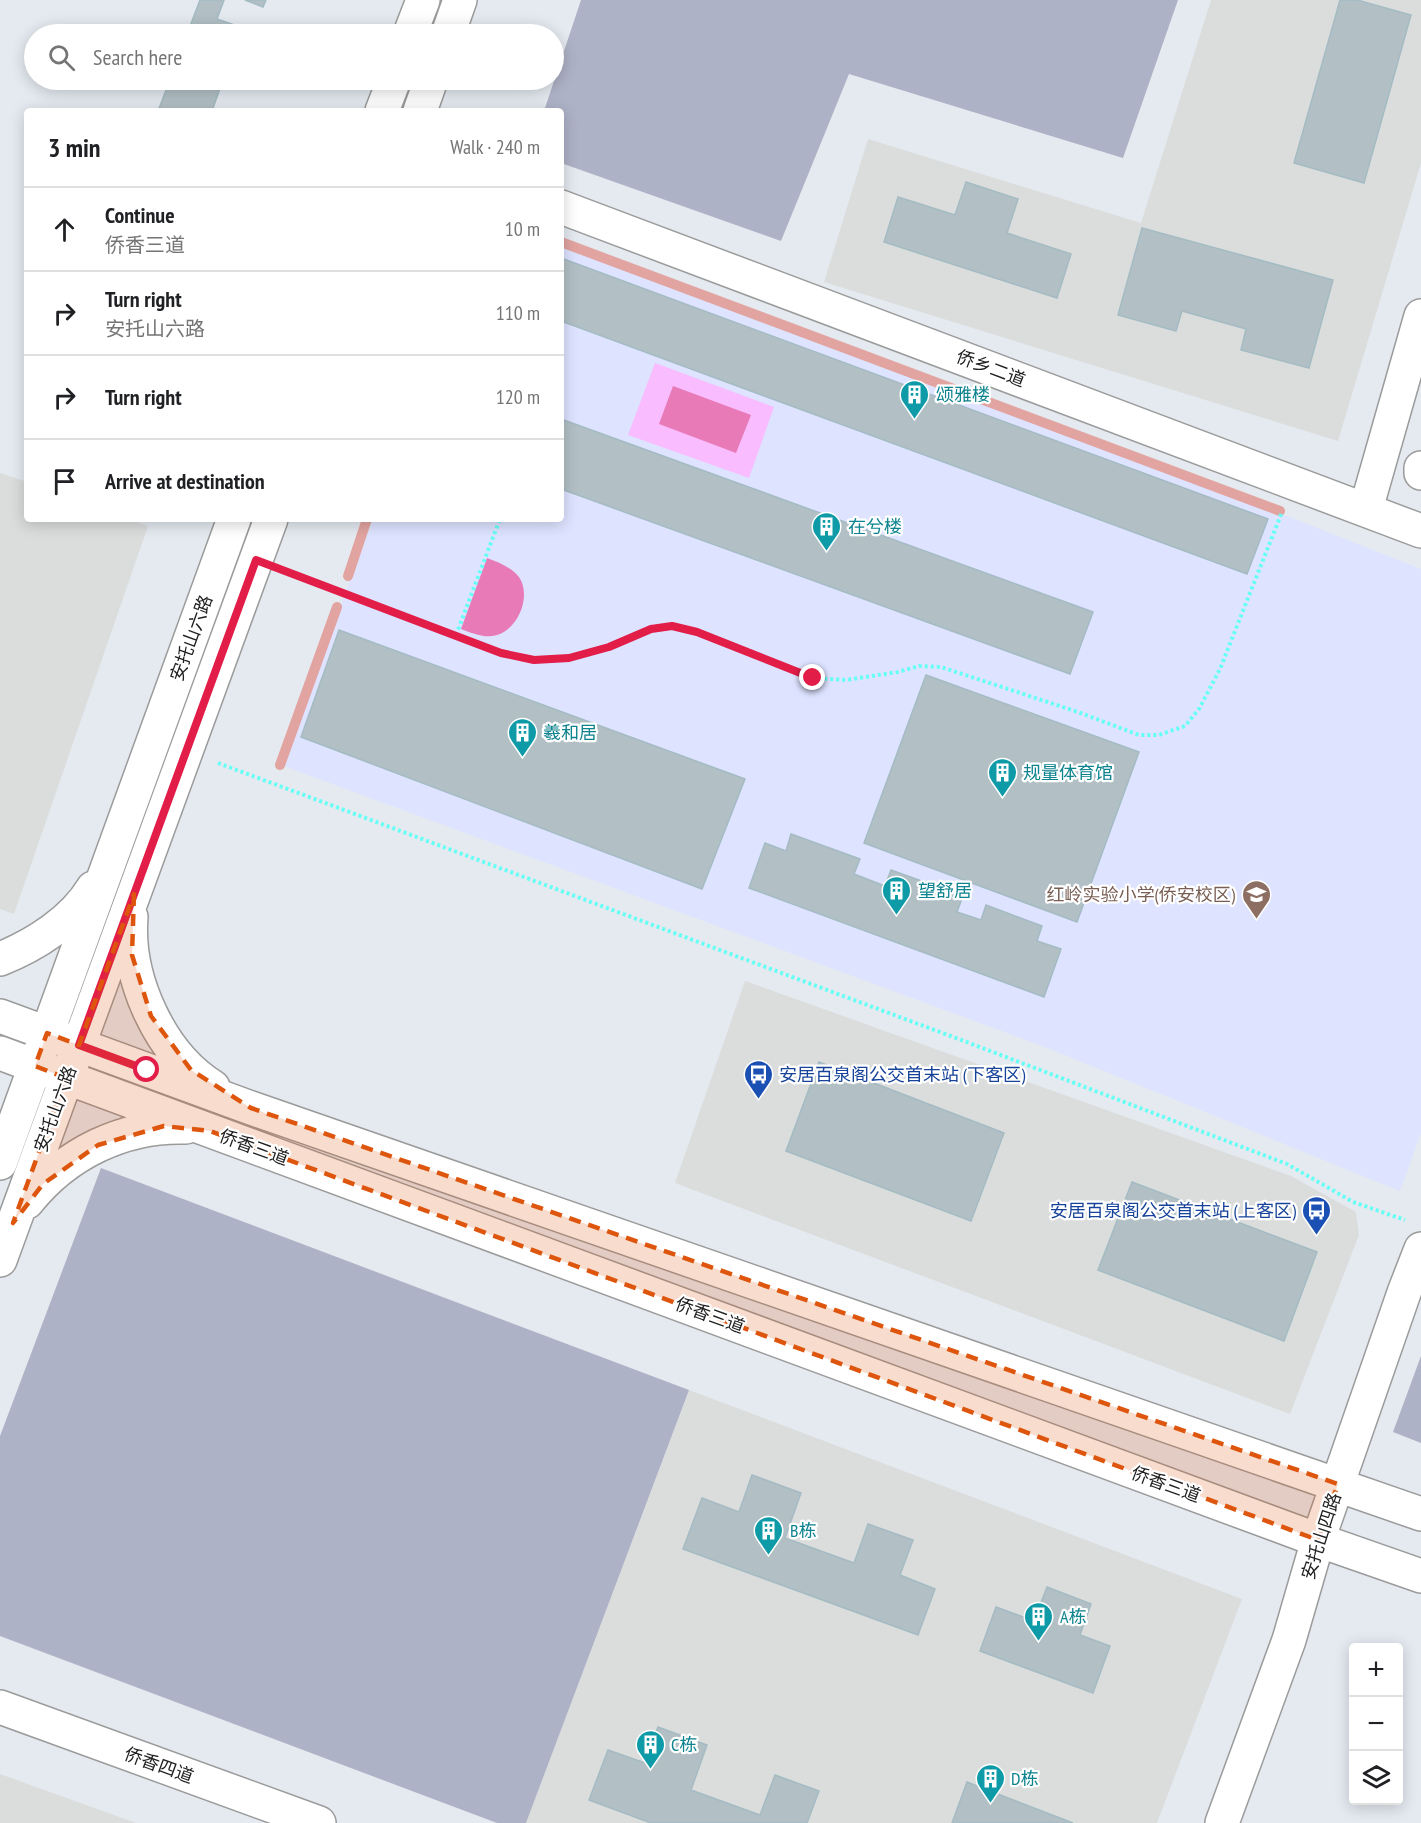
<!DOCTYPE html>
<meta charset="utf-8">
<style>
:root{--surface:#fff;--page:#f6f6f6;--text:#202124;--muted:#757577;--line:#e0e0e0}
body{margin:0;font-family:"PT Sans Narrow","Noto Sans SC",sans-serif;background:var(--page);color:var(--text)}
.controls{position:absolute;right:18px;bottom:18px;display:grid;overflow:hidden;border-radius:6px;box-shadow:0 3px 15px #0003}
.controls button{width:54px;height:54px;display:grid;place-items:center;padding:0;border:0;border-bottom:2px solid var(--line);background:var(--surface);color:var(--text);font:30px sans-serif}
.stop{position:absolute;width:18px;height:18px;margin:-14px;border:4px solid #e11d48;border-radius:50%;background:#fff}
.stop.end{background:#e11d48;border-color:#fff;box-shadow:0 2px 6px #0008}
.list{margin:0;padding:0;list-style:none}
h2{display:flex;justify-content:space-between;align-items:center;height:78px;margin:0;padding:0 24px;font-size:26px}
h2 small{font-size:20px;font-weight:400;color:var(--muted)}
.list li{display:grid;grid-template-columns:39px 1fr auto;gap:18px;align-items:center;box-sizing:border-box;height:84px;padding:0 24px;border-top:2px solid var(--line)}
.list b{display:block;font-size:22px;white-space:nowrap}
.list p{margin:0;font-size:20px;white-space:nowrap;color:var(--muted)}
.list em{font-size:20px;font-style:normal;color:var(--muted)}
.icon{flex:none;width:33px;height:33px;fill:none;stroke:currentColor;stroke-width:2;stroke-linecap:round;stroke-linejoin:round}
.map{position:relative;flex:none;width:1421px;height:1823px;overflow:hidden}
.search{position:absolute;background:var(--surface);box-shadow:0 3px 15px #0003;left:24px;top:24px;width:540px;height:66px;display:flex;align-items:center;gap:15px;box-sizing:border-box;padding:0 21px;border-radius:33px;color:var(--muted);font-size:22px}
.panel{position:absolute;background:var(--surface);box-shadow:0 3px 15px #0003;left:24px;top:108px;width:540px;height:414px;border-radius:6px}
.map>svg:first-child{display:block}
</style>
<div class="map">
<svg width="1421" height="1823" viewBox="0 0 1421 1823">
<rect width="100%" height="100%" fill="#e4eaf0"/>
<path fill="#dbdddc" d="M1211 0H1421V163L1338 441 824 282 868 139 1141 223Z
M0 473 27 482V519H128L148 526 14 914 0 909Z
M745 981 1291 1176 1356 1212 1359 1235 1290 1414 675 1183Z
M689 1390 1242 1599 1157 1823H526Z
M0 1774 136 1823H0Z"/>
<path fill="#dee3ff" d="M561 246 1279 513 1421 569V1133L1400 1191 1045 1047 281 765 373 519H561Z"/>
<path fill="#aeb2c6" d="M581 0H1178L1123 158 849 74 781 241 561 163V111H544Z
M101 1168 689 1390 526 1823H497L0 1636V1436Z
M1421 1356V1443L1393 1432Z"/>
<path fill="#f9bcfe" d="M655 363 774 407 749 478 628 435Z"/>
<path fill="#e77ab7" d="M673 386 751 415 736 453 659 424Z
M487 558C498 562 511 567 519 577 532 596 518 629 497 635 485 639 472 633 461 629Z"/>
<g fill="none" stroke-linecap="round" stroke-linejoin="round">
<path stroke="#e2a4a0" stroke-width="10" d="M561 242 1280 511
M348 576 367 519
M280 765 337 607"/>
</g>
<path fill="#b2c0c5" stroke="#a4bbc3" stroke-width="1.5" d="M200 0H224L217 19 243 28 241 34H187Z
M245 0H266L263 7Z
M1340 0H1357L1411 15 1364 183 1294 163Z
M170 80H223L212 111H158Z
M966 182 1018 199 1007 233 1071 254 1057 298 884 242 898 197 955 215Z
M1142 228 1333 280 1309 368 1241 350 1246 329 1182 311 1176 331 1118 315Z
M561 258 1268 519 1247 574 561 321Z
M561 419 1093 612 1070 674 561 489Z
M339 630 745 779 702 889 301 737Z
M926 675 1139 752 1077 922 864 843Z
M791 834 860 859 854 874 885 886 891 870 963 896 957 912 981 920 986 905 1042 926 1037 941 1061 949 1044 997 749 888 765 843 786 851Z
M819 1062 1004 1133 971 1221 786 1151Z
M1132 1182 1317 1252 1284 1341 1098 1270Z
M752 1475 801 1493 785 1538 854 1563 868 1524 913 1540 900 1575 935 1589 918 1635 683 1549 702 1498 739 1512Z
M1047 1587 1091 1604 1080 1635 1110 1646 1093 1693 980 1651 996 1607 1034 1621Z
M658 1727 707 1745 691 1790 760 1815 775 1775 819 1791 807 1823H651L589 1800 608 1750 645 1763Z
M967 1782 1073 1823H952Z"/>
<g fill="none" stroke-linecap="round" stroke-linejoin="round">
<defs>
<path id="minor" d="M410 34 423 0
M448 34 460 0
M382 111 394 80
M420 111 431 80
M561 207 1421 531
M1421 468V473
M1366 509 1421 316
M131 917C126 978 160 1054 213 1087
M0 959C35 945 73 921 93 888
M0 1016 251 1108 1421 1514
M0 1053 1318 1540 1421 1576
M0 1163 234 519
M27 1202C66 1153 124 1125 186 1127
M0 1260 271 519
M0 1707 319 1823
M1222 1823 1289 1640 1318 1540 1405 1290 1421 1249"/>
</defs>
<use href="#minor" stroke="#9b9b9b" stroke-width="36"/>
<path stroke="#66fff5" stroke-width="4" stroke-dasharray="3 3" stroke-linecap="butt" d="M285 571 501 653 534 660 569 658 609 647 651 629 672 626 697 632 813 678 846 680 898 672 919 666 941 667 1078 712 1139 735H1159L1185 726 1199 709 1220 669 1282 512
M456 635 500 519
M218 763 964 1041 1287 1164 1353 1202 1405 1220"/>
<use href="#minor" stroke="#fff" stroke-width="33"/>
</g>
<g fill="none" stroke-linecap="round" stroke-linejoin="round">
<path stroke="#e11d48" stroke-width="8" d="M147 1070 79 1045 256 560 501 653 534 660 569 658 609 647 651 629 672 626 697 632 813 678"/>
</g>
<path fill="#de560d" fill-opacity="0.2" stroke="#de560d" stroke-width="4.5" stroke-dasharray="12 8" stroke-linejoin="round" d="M134 894 132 955 151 1016 191 1070 251 1108 1338 1484 1318 1540 210 1131 164 1126 98 1145 43 1184 13 1223 66 1078 35 1066 47 1033 79 1045Z"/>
<defs>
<symbol id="building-pin" viewBox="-11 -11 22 30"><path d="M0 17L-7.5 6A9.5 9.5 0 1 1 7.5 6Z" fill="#0f9aa8" stroke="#fff"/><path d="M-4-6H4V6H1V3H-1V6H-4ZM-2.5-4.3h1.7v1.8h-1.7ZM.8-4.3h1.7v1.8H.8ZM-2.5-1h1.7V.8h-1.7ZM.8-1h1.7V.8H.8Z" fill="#fff"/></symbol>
<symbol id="school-pin" viewBox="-11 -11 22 30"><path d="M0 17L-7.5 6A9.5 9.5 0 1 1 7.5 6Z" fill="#8d6e63" stroke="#fff"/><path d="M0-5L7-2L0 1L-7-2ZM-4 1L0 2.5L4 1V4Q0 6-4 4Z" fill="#fff"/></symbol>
<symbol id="bus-pin" viewBox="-11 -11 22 30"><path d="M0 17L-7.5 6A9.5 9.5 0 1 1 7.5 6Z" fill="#1a4fb4" stroke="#fff"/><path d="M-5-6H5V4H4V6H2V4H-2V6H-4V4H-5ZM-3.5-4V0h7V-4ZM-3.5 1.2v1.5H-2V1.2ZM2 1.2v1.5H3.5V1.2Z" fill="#fff"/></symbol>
</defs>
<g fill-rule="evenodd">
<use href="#building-pin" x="898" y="378" width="33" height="45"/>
<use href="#building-pin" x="810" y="510" width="33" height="45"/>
<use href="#building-pin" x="506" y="716" width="33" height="45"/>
<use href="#building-pin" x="986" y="756" width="33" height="45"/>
<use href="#building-pin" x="880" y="874" width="33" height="45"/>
<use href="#school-pin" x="1240" y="878" width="33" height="45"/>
<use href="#bus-pin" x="742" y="1058" width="33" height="45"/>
<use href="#bus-pin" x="1300" y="1194" width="33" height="45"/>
<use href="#building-pin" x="752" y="1514" width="33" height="45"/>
<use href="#building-pin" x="1022" y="1600" width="33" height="45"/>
<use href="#building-pin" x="634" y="1728" width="33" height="45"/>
<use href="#building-pin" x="974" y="1762" width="33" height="45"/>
</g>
<g text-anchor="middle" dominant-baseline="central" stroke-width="4.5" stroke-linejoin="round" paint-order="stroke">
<g font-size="18" fill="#1e1e1e" stroke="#fff">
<text transform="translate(991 368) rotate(21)">侨乡二道</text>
<text transform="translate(191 638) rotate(-70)">安托山六路</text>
<text transform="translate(55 1109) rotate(-70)">安托山六路</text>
<text transform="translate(254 1147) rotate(20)">侨香三道</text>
<text transform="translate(710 1315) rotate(20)">侨香三道</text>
<text transform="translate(1166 1484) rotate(20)">侨香三道</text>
<text transform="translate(1321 1536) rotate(-72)">安托山四路</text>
<text transform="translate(159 1765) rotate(20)">侨香四道</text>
</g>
<g font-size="18" fill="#0d838f" stroke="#fff" text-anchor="start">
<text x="936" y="394">颂雅楼</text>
<text x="848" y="526">在兮楼</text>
<text x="543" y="732">羲和居</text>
<text x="1023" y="772">规量体育馆</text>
<text x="918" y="890">望舒居</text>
<text x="790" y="1530">B栋</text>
<text x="1060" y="1616">A栋</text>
<text x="671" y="1744">C栋</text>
<text x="1011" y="1778">D栋</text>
</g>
<g font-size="18" fill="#785e54" stroke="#fff" text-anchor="end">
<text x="1235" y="894">红岭实验小学(侨安校区)</text>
</g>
<g font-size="18" fill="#164399" stroke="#fff" text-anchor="start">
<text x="779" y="1074">安居百泉阁公交首末站 (下客区)</text>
<text x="1296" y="1210" text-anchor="end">安居百泉阁公交首末站 (上客区)</text>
</g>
</g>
</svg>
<div class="controls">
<button>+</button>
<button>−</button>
<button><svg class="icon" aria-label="layers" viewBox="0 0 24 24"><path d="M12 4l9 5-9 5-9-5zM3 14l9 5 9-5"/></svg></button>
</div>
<div class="stop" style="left:147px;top:1070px"></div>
<div class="stop end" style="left:813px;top:678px"></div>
<div class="search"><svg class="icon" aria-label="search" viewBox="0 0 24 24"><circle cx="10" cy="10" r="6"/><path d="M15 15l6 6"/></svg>Search here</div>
<section class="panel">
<h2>3 min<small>Walk · 240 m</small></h2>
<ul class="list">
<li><svg class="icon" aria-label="ahead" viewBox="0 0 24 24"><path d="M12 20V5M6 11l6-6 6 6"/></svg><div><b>Continue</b><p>侨香三道</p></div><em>10 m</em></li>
<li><svg class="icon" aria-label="right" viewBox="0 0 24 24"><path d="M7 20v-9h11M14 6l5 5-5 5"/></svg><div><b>Turn right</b><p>安托山六路</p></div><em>110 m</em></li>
<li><svg class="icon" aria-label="right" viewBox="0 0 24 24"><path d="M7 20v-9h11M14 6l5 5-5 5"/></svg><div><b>Turn right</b></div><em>120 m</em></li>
<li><svg class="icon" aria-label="arrive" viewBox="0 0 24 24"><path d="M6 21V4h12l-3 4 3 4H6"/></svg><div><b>Arrive at destination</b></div></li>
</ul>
</section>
</div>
